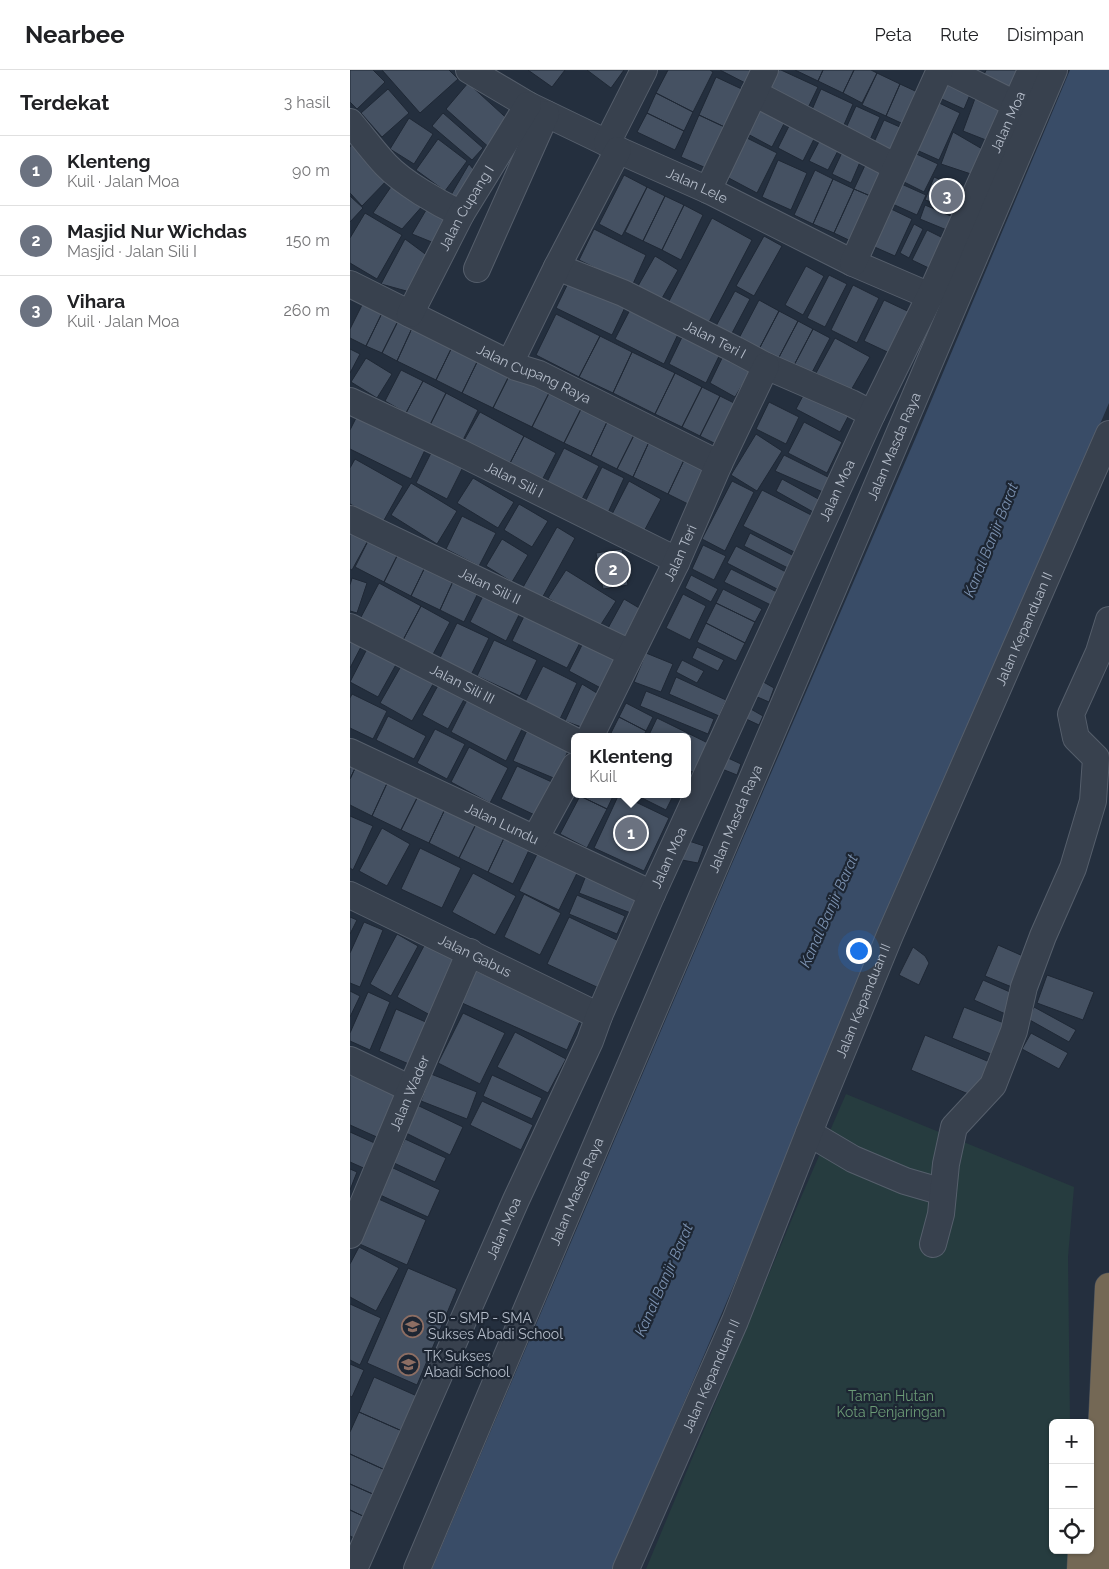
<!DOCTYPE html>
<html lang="id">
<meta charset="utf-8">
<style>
:root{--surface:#fff;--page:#f2f2f2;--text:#202124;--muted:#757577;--line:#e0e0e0;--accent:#db2777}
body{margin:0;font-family:Raleway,sans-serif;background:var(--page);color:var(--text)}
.controls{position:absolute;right:15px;bottom:15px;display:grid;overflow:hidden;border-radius:8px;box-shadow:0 1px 4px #0004}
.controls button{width:45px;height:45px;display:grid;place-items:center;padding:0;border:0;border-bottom:1px solid var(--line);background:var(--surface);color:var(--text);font:25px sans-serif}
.you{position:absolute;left:508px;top:880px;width:18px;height:18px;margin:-12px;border:4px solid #fff;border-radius:50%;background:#1a73e8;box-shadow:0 0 0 8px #1a73e833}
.badge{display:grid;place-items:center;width:32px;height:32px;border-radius:50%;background:var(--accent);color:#fff;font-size:16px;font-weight:700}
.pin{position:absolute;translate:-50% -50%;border:2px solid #fff;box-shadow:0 1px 5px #0006}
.popup{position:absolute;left:221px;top:663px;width:120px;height:65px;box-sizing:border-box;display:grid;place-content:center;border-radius:8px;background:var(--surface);filter:drop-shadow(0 1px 4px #0005);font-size:16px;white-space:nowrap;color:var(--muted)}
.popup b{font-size:19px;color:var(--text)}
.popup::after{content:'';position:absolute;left:50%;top:100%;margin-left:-10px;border:10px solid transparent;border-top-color:var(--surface)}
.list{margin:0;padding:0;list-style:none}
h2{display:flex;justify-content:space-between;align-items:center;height:65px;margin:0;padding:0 20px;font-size:21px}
h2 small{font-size:16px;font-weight:400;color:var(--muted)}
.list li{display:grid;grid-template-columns:32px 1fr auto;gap:15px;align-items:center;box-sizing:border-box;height:70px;padding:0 20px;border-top:1px solid var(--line)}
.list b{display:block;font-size:19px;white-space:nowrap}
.list p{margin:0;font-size:16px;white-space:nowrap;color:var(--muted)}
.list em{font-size:16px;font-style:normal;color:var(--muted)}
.icon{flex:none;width:28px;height:28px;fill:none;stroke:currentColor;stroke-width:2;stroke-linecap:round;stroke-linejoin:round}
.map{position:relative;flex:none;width:759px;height:1499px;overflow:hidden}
header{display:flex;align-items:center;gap:30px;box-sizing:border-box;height:70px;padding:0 25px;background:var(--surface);border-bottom:1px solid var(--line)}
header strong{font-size:24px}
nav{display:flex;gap:28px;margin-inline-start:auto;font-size:18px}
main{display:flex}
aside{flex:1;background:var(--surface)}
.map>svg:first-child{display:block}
</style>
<header>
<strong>Nearbee</strong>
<nav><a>Peta</a><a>Rute</a><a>Disimpan</a></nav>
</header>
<main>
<aside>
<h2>Terdekat<small>3 hasil</small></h2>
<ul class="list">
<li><span class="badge" style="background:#6b7280">1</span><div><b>Klenteng</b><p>Kuil · Jalan Moa</p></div><em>90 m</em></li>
<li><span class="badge" style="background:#6b7280">2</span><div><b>Masjid Nur Wichdas</b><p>Masjid · Jalan Sili I</p></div><em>150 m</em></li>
<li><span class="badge" style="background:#6b7280">3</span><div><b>Vihara</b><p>Kuil · Jalan Moa</p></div><em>260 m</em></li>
</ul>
</aside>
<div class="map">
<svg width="759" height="1499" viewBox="0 0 759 1499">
<rect width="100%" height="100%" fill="#242f3e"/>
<path fill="#263c3f" d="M496 1024 724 1117 718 1187 720 1353H703V1480H718V1499H296L449 1132Z"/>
<path fill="#394c67" d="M720 0H759V333L263 1499H82L381 796 566 367Z"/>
<path fill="#455162" stroke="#1f2835" d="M0 0H23L35 12 7 39 0 32Z
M32 0H99L108 9 70 43Z
M178 0H215L202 17Z
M237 0H274L261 18Z
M318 0H360L363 2 343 42 306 23Z
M370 0H411L403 17Z
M422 0H431L468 17 455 44 411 24Z
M445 0H473L468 11Z
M473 0H504L493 23 468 11Z
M504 0H521L527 3 512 33 493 23Z
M636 0H675L664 25 632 10Z
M595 2 624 15 614 39 585 26Z
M527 3 550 14 536 46 512 35Z
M366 7 398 22 381 60 349 45Z
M118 13 164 55 142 80 96 39Z
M550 14 576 26 562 58 536 46Z
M38 19 59 43 32 67 11 43Z
M471 19 503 34 490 64 458 49Z
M306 23 343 42 334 61 297 43Z
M627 23 661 36 646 74 613 61Z
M583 30 610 43 589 90 562 78Z
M410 31 438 46 422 77 394 62Z
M506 36 530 47 516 79 492 67Z
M93 43 133 78 122 90 82 56Z
M297 43 334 61 325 80 287 62Z
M349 45 381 60 363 101 331 87Z
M59 48 83 64 64 94 40 79Z
M442 50 467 63 453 91 428 78Z
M534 50 559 61 547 90 521 79Z
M603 62 634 80 627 106 591 94Z
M472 66 491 75 478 100 459 91Z
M395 67 427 83 407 123 375 106Z
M8 69 42 105 12 136 0 123V77Z
M88 69 117 91 95 121 66 100Z
M495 76 513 85 501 113 482 104Z
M560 81 588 94 574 122 546 108Z
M428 90 457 103 441 140 412 127Z
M517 91 538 101 525 128 504 119Z
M119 94 128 105 111 129 101 125Z
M465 100 483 109 463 154 444 145Z
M274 105 297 117 272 166 249 154Z
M584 107 620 122 606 139 575 130Z
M483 109 504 119 484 163 463 154Z
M45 111 75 133 52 159 23 143Z
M547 112 576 125 567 145 538 132Z
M297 117 315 126 293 171 275 162Z
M504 119 525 128 505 173 484 163Z
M0 126 13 138 0 152Z
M315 126 334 135 312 180 293 171Z
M79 135 103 149 89 175 62 164Z
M334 135 353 145 331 190 312 180Z
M575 135 610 150 604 163 570 149Z
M537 137 562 149 545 186 520 175Z
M15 143 52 165 27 209 0 193V168Z
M362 148 402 170 358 254 318 233Z
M564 154 573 159 559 188 550 183Z
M244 159 296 185 282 216 229 190Z
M577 160 601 172 587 202 562 190Z
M414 166 432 176 404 226 386 216Z
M55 169 82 189 60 222 31 214Z
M305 186 328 200 311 230 288 216Z
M456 196 474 206 453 245 435 235Z
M222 205 278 231 262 265 206 238Z
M479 205 497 214 475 257 457 248Z
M503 215 529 228 507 273 481 260Z
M385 221 400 229 381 265 366 256Z
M409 230 429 241 407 283 387 272Z
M534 230 568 246 548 287 514 271Z
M14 231 33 241 16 276 0 268V259Z
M282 236 330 260 314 294 265 269Z
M33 241 49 249 32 283 16 276Z
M429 241 448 251 426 293 407 283Z
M206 244 250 266 229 307 186 285Z
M49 249 63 256 47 291 32 283Z
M448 251 463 259 441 301 426 293Z
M63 256 103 275 86 310 47 291Z
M463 259 480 268 458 310 441 301Z
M335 261 372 280 356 313 319 294Z
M250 266 282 282 263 323 229 307Z
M485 268 520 287 500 322 466 303Z
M103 275 129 288 112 323 86 310Z
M0 279 10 284 0 303Z
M282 282 325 303 305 344 263 323Z
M375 282 403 297 385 327 360 313Z
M16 288 42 304 27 328 1 312Z
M129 288 160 304 143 338 112 323Z
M51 300 73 311 56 343 35 331Z
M325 303 352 317 332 357 305 344Z
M160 304 199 323 182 357 143 338Z
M73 311 96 323 80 355 56 343Z
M352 317 370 326 350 366 332 357Z
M456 320 500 343 490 362 446 339Z
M96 323 128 340 112 372 80 355Z
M199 323 231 339 214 373 182 357Z
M370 326 392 337 372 377 350 366Z
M419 332 449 347 436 374 406 359Z
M231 339 257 352 241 386 214 373Z
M130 342 174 366 157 399 112 374Z
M7 346 75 380 61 409 0 379V360Z
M257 352 284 365 267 399 241 386Z
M454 352 492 372 477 403 438 383Z
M406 364 432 381 407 421 381 405Z
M284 365 299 372 283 407 267 399Z
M174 366 206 383 189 416 157 399Z
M299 372 334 390 318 424 283 407Z
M214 378 249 396 231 431 196 414Z
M83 379 114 395 97 429 66 413Z
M434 385 482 409 473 422 425 401Z
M5 389 53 416 33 452 0 434V398Z
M334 390 364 404 348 439 318 424Z
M252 397 274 408 256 447 233 436Z
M123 408 164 432 148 458 107 433Z
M432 409 472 431 465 443 426 421Z
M279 411 311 429 291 467 259 450Z
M382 411 404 422 375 481 352 469Z
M61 413 107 441 87 474 41 445Z
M412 420 473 451 456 488 393 456Z
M169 434 198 451 182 477 154 460Z
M112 446 146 463 129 496 96 479Z
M0 454 21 465 2 500 0 499Z
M207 457 225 468 191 530 172 519Z
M400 463 444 486 438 498 394 476Z
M21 465 50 480 34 512 5 497Z
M152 469 178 485 162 512 136 496Z
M353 475 376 486 364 510 342 499Z
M386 476 436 502 427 519 377 493Z
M272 479 278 515 253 519 246 483Z
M50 480 77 493 61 526 34 512Z
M77 493 105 507 90 540 61 526Z
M381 499 435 526 429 539 374 512Z
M216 500 266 531 248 559 198 528Z
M341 505 368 519 361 532 335 518Z
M105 507 130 519 114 552 90 540Z
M2 508 17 513 7 543 0 541V515Z
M29 513 71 536 52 572 10 549Z
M373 519 412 539 405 552 366 533Z
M136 520 172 539 156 571 120 552Z
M333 524 356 536 340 570 316 558Z
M274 529 296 542 279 573 257 560Z
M366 533 405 552 395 573 356 553Z
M71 536 100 552 81 588 52 572Z
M177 540 233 567 217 598 162 571Z
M107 553 139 568 121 605 89 590Z
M356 553 395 573 386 591 347 572Z
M0 566 13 573 0 598Z
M236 567 276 587 260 623 219 601Z
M144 570 187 590 170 626 127 606Z
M19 575 48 591 28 627 0 612Z
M347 577 374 590 368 601 342 588Z
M296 583 323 594 311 622 284 612Z
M332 590 354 601 347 613 326 602Z
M54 591 86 609 62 651 30 633Z
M193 596 227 613 210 649 175 632Z
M326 607 376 630 369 646 319 624Z
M92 608 118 622 98 659 72 645Z
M410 610 424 618 419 632 405 626Z
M232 614 255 628 234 658 215 651Z
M296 621 364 649 358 664 290 636Z
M121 622 176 651 156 691 101 662Z
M2 624 37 641 23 669 0 658V628Z
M276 633 303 647 296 661 269 647Z
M399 638 413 646 409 655 394 648Z
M38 646 76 666 64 689 26 670Z
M269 647 296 661 293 667H268L261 663Z
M307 648 364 676 350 706 337 699V667H298Z
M179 656 220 676 206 709 163 691Z
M85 659 115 674 97 709 67 693Z
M119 677 158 698 140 733 101 712Z
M378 688 391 694 387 705 372 699Z
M0 690 7 694 0 709Z
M7 694 39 709 22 746 0 735V709Z
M167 696 206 714 191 748 151 729Z
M39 709 69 724 51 760 22 746Z
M69 724 96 737 79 773 51 760Z
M231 724H264L257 739 230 726Z
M269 724 319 748 294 801 244 778Z
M284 724H324L316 740Z
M230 726 257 739 237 778 210 764Z
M96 737 127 752 109 788 79 773Z
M0 746 23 756 3 800 0 798Z
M127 752 155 766 138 802 109 788Z
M32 758 60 774 37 816 9 801Z
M155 766 180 778 163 814 138 802Z
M339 771 354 776 348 793 332 790Z
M70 778 111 798 92 838 51 819Z
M190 778 230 797 209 840 169 821Z
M123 803 166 826 145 865 102 842Z
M237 803 293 825 286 845 229 823Z
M174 824 211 843 190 885 154 867Z
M227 825 275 846 267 864 219 844Z
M0 847 7 850 0 864Z
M219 847 271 872 249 918 197 894Z
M14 852 33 860 10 917 0 913V883Z
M47 864 68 876 41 926 20 914Z
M76 872 109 890 80 945 47 927Z
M648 875 682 890 669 920 635 906Z
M563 877 575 886 579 893 569 915 549 905Z
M126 901 231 949 217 980 112 933Z
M697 905 744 922 733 950 687 933Z
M633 910 669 926 660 946 624 930Z
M0 921 10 926 0 947Z
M18 922 40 932 20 980 0 971V963Z
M614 937 659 955 646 986 602 968Z
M684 937 726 960 719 972 678 949Z
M46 939 78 953 61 995 29 981Z
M113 943 155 963 130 1014 88 993Z
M165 962 216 989 198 1023 147 997Z
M681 963 718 983 709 999 672 979Z
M575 965 642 993 628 1028 561 1000Z
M1 1003 49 1025 29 1068 0 1055V1006Z
M81 1004 127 1022 117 1049 71 1031Z
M142 1005 192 1028 182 1049 133 1026Z
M132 1031 183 1055 171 1080 120 1055Z
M67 1035 113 1057 100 1085 54 1062Z
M0 1062 29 1075 18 1100 0 1092Z
M55 1069 96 1088 85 1112 44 1093Z
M41 1097 90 1120 78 1147 28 1124Z
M0 1099 7 1102 0 1120Z
M24 1127 76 1150 57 1195 5 1172Z
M9 1177 49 1198 26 1241 0 1227V1194Z
M58 1198 107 1219 67 1315 17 1293Z
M0 1234 31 1248 10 1295 0 1290Z
M0 1294 14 1300 2 1327 0 1326Z
M24 1307 67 1326 52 1361 9 1342Z
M9 1342 52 1361 35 1400 0 1384V1362Z
M0 1384 35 1400 25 1425 0 1414Z
M0 1414 25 1425 15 1447 0 1440Z
M0 1440 15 1447 6 1469 0 1466Z"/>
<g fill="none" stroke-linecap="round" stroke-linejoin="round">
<defs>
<g id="minor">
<path id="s1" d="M119 0 178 35 257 73 268 80 358 120 503 193 580 226"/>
<path d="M597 0 665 34"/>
<path d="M404 23 546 97"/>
<path d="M0 52C12 66 23 81 36 95 53 113 88 133 111 144"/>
<path d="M257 73 294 0"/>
<path d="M358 120 415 0"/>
<path d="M503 193 590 0"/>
<path id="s2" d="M207 197 273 223 386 280 416 296 501 333 522 344"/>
<path d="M127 199 196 44"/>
<path id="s3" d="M0 214 166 297 189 304 369 394"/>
<path id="s4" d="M60 244 111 144 178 35"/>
<path d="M160 293 207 197 268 80"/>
<path id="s5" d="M0 331 109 382 316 485 326 493"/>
<path id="s6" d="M0 449 280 583"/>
<path id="s7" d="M0 557 225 671"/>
<path id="s8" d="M240 667 326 493 369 394 416 296"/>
<path id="s9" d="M0 682 302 824"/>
<path d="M185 769 225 696"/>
<path id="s10" d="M0 825 249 946"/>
<path d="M0 990 61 1019"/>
<path d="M459 1063 503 1089 555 1111 593 1122"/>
<path id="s11" d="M0 1165 61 1019 120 882"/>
<path d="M583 1174 591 1144 596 1094 604 1057 643 1015 664 961 674 917 693 866 723 798 743 731 746 688 726 668 721 644 749 582 759 550"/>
<path id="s12" d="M4 1499 166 1130 240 971 249 946 302 824 522 344 580 226 681 0"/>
<path id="s13" d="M67 1499 219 1139 704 0"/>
<path id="s14" d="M276 1499 385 1251 466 1045 540 865 759 364"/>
</g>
<path id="highway" d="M731 1499 732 1480
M756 1499 750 1439 751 1381 759 1217"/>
</defs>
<use href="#minor" stroke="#565f6c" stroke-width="28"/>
<use href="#highway" stroke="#434c59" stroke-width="29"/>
<use href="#minor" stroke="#38414e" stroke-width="26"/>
<use href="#highway" stroke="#746855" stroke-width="28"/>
</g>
<defs>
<symbol id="school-ring" viewBox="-11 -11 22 22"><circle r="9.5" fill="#1d2633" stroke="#8d6e63" stroke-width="1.5"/><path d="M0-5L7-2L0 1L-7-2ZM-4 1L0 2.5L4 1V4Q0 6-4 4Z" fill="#8d6e63"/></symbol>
</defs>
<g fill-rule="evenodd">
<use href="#school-ring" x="50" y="1244" width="25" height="25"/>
<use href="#school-ring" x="46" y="1282" width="25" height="25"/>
</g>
<g text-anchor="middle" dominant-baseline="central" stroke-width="4.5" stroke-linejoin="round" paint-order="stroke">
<g font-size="14" fill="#b4bcc9" stroke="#1d2633">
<text stroke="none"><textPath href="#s12" startOffset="1588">Jalan Moa</textPath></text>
<text stroke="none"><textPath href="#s1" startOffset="256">Jalan Lele</textPath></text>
<text stroke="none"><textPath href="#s4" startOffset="120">Jalan Cupang I</textPath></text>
<text stroke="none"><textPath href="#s2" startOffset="174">Jalan Teri I</textPath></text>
<text stroke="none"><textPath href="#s3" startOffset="205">Jalan Cupang Raya</textPath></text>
<text stroke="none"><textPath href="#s13" startOffset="1220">Jalan Masda Raya</textPath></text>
<text stroke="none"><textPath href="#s5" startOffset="182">Jalan Sili I</textPath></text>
<text stroke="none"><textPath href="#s12" startOffset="1182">Jalan Moa</textPath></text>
<text stroke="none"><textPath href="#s8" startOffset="205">Jalan Teri</textPath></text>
<text stroke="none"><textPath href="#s6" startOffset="155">Jalan Sili II</textPath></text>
<text stroke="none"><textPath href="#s14" startOffset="1021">Jalan Kepanduan II</textPath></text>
<text stroke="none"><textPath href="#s7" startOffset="126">Jalan Sili III</textPath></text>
<text stroke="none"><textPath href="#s13" startOffset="815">Jalan Masda Raya</textPath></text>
<text stroke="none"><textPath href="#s9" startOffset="168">Jalan Lundu</textPath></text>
<text stroke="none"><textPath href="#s12" startOffset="778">Jalan Moa</textPath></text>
<text stroke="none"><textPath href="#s10" startOffset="139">Jalan Gabus</textPath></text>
<text stroke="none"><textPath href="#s14" startOffset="616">Jalan Kepanduan II</textPath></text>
<text stroke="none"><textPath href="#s11" startOffset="154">Jalan Wader</textPath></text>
<text stroke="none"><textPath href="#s13" startOffset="410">Jalan Masda Raya</textPath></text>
<text stroke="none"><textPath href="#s12" startOffset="372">Jalan Moa</textPath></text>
<text stroke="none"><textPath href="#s14" startOffset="211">Jalan Kepanduan II</textPath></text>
</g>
<g font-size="14" fill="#b4bcc9" stroke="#1d2633" text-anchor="start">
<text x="78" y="1248">SD - SMP - SMA<tspan x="78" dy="16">Sukses Abadi School</tspan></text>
<text x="74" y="1286">TK Sukses<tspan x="74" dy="16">Abadi School</tspan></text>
</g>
<g font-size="14" fill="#6b9a76" stroke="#1d2633">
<text x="541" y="1326">Taman Hutan<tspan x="541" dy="16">Kota Penjaringan</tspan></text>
</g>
<g font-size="15" font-style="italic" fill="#7c92b1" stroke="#1d2633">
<text transform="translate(641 470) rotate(-68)">Kanal Banjir Barat</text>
<text transform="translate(479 841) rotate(-66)">Kanal Banjir Barat</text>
<text transform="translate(314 1210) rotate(-66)">Kanal Banjir Barat</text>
</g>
</g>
</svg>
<div class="controls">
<button>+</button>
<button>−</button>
<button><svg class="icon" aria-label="locate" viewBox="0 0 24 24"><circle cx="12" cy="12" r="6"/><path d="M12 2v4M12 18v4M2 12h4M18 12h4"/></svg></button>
</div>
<div class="you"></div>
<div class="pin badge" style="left:281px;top:763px;background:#6b7280">1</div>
<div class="popup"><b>Klenteng</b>Kuil</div>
<div class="pin badge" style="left:263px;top:499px;background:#6b7280">2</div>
<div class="pin badge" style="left:597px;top:126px;background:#6b7280">3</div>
</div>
</main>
